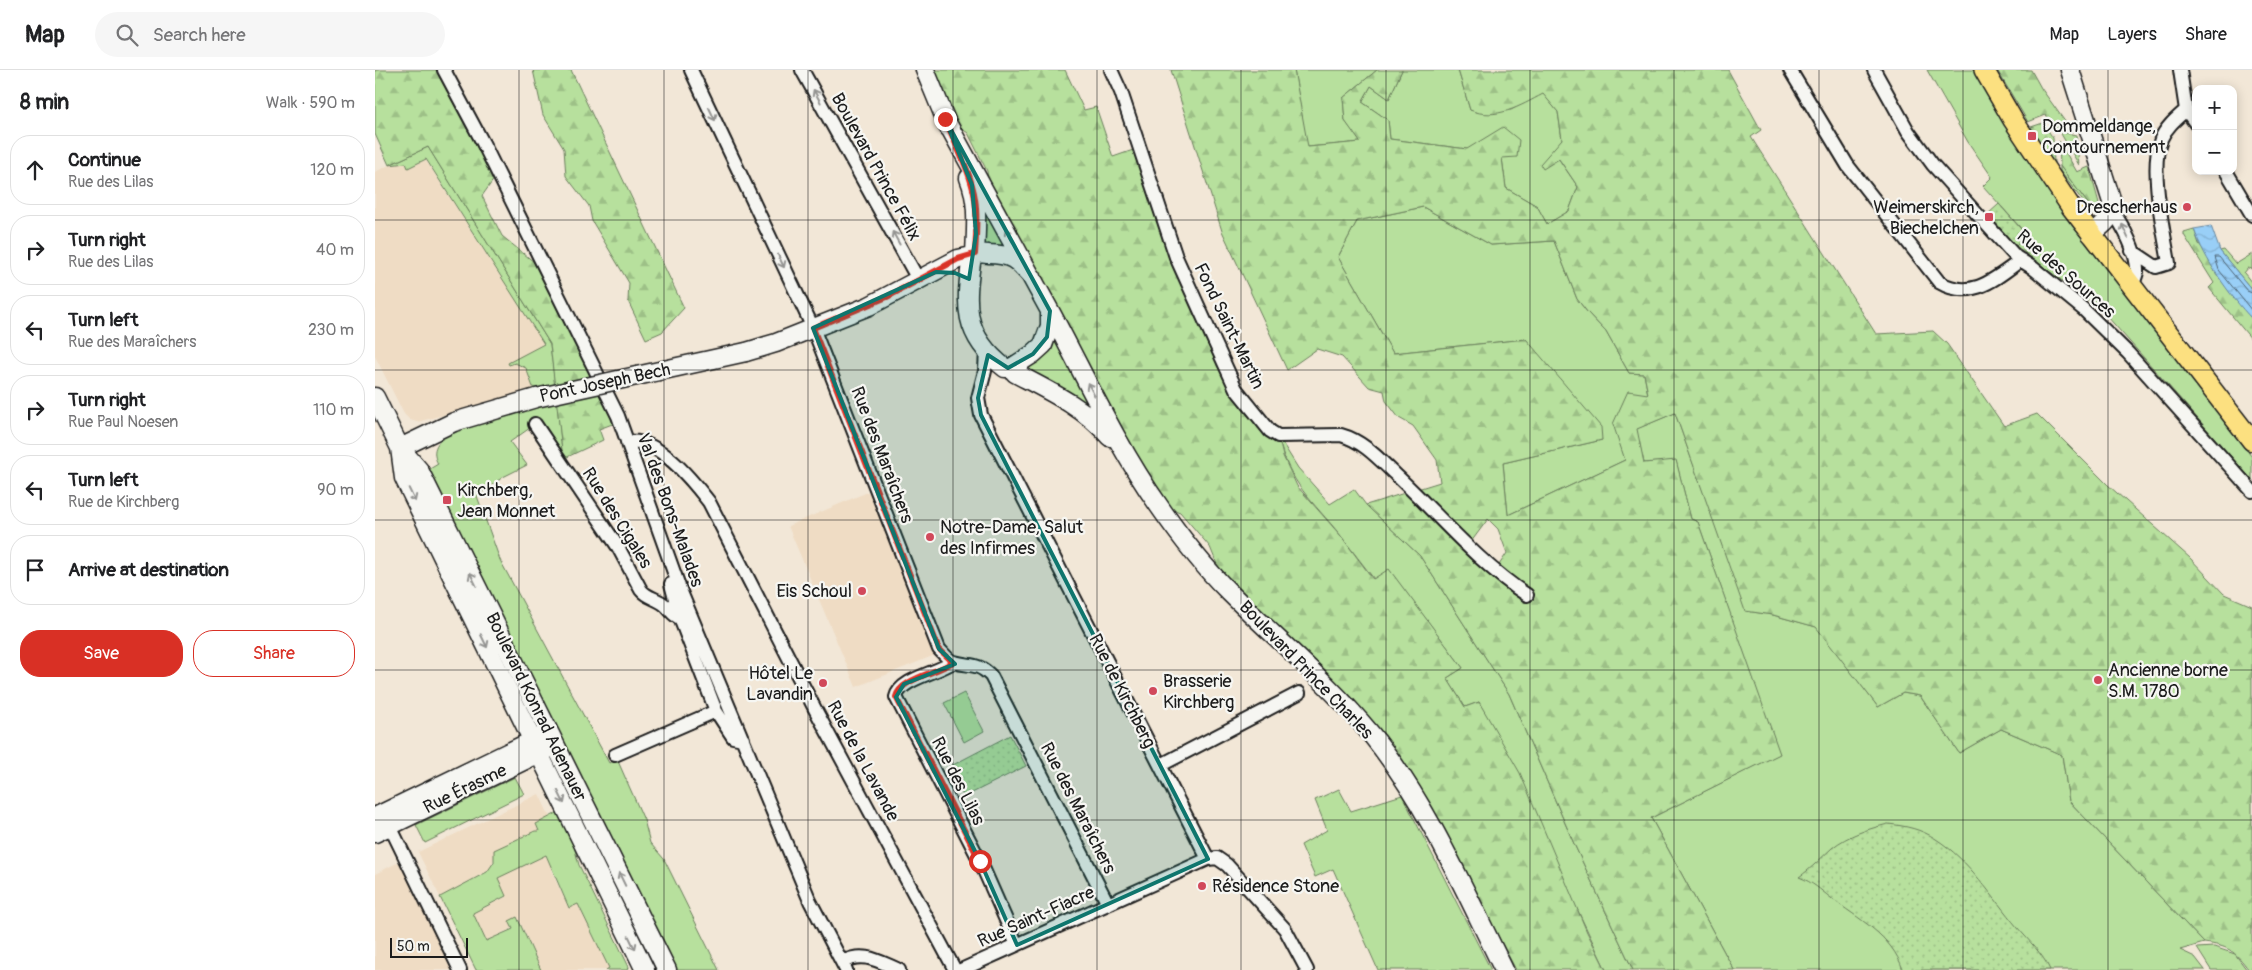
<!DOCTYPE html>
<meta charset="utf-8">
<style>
:root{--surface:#fff;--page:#f6f6f6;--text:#202124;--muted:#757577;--line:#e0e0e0;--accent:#d93025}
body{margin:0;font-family:Pangolin,sans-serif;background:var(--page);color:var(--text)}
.controls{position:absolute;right:15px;top:15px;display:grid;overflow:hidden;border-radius:10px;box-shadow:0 2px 12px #0003}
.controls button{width:45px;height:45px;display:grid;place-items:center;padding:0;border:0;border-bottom:1px solid var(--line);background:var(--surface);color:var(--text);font:25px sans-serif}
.scale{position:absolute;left:15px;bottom:12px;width:78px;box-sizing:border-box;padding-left:5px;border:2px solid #1c1c1c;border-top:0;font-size:14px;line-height:18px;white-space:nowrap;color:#1c1c1c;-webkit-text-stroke:4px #f6f6f2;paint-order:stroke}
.stop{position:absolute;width:15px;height:15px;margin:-11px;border:4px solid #d93025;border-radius:50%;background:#fff}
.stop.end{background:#d93025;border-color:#fff;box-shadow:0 1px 5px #0008}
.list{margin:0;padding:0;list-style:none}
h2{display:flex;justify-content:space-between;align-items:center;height:65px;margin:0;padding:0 20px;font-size:21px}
h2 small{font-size:16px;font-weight:400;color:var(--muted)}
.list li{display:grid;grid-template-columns:32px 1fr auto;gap:15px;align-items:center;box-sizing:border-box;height:70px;margin:0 10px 10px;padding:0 10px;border:1px solid var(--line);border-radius:20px}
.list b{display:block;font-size:19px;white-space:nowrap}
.list p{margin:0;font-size:16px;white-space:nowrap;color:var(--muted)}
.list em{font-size:16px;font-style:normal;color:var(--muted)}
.actions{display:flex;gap:10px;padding:15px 20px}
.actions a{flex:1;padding:11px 0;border:1px solid var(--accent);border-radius:20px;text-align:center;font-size:18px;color:var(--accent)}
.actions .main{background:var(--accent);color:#fff}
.icon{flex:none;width:28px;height:28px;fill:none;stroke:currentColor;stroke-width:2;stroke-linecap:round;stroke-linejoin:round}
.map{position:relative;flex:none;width:1877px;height:900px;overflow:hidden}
header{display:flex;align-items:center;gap:30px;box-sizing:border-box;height:70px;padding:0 25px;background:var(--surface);border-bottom:1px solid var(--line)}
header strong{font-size:24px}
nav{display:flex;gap:28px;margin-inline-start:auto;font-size:18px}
.search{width:350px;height:45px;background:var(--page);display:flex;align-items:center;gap:12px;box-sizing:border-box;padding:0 18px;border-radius:28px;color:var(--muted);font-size:19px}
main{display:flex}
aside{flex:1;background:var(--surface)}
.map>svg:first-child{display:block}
</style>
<header>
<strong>Map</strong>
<div class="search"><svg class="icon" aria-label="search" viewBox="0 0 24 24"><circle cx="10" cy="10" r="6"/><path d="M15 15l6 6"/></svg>Search here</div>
<nav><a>Map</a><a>Layers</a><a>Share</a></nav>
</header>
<main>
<aside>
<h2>8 min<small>Walk · 590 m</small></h2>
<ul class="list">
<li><svg class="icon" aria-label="ahead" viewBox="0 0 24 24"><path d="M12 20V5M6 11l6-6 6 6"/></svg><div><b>Continue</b><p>Rue des Lilas</p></div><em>120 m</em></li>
<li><svg class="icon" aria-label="right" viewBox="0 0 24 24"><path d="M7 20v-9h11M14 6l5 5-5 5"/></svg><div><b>Turn right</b><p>Rue des Lilas</p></div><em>40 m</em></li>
<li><svg class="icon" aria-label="left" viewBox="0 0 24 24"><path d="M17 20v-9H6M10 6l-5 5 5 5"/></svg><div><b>Turn left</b><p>Rue des Maraîchers</p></div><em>230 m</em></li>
<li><svg class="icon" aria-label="right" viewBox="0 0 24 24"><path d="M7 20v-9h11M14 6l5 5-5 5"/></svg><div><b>Turn right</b><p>Rue Paul Noesen</p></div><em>110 m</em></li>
<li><svg class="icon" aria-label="left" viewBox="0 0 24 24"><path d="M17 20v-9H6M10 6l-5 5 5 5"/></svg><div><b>Turn left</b><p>Rue de Kirchberg</p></div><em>90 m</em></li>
<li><svg class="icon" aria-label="arrive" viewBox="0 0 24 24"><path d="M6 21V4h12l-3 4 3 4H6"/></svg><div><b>Arrive at destination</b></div></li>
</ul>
<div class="actions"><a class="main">Save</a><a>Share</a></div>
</aside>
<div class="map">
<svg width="1877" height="900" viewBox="0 0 1877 900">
<defs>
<pattern id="forest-firs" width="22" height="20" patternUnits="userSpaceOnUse" patternTransform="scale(1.25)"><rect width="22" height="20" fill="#b7e09d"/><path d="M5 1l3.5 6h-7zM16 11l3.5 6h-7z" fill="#9dc087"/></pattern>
<pattern id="park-dots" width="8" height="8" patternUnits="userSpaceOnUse" patternTransform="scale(1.25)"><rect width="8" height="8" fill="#b7e09d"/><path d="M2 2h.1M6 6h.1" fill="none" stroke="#9dc087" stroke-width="1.8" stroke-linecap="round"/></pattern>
<pattern id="water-waves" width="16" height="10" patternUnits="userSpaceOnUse" patternTransform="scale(1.25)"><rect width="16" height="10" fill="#99cff7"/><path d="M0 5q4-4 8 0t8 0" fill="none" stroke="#83b1d3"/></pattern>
</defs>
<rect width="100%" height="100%" fill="#f2e7d7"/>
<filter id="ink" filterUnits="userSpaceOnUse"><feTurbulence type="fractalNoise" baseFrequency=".02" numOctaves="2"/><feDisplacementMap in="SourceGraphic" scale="10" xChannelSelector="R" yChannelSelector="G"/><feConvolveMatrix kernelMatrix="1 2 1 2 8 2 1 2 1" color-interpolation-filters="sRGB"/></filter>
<g filter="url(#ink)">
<path fill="#efdcc4" d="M50 89 169 274 134 295 140 293 151 298 159 321 42 352 35 350 29 344 0 286V102L14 95 26 93 31 94 34 97Z
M495 421 560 585 481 617 413 456Z
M164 724 175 747 161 754 164 761 120 786 116 798 111 802 65 827 43 782Z
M171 785 178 799 176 800 194 838 203 834 234 898 231 900H166L143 847 138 858 111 871 97 843 131 827 122 808Z
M24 792 46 832 79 900H0V804Z"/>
<path fill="#b7e09d" stroke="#6a7e5c" d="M919 0H1002L968 28 970 51 986 72 932 77Z
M1027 0H1083L1095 40H1136L1168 23 1183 42 1187 69 1168 98 1183 88 1203 117 1194 141 1172 154 1162 136 1131 118 1127 88 1092 79 1015 69 1013 50 987 32 996 16 1014 29Z
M1552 0H1599L1631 56 1693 150 1877 387V410L1716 228 1714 231 1641 176 1652 165 1608 116 1617 107 1593 72Z
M1685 62 1701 65 1704 95Z
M53 77 175 274 180 315 159 320 151 298 140 293 134 295 133 293 169 274 51 89 33 98 31 93 14 95Z
M1685 96 1717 139 1713 138 1685 101Z
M605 128 636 179 606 178Z
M1048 137 1116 175 1179 171 1202 229 1213 243 1231 262 1254 303 1269 304 1273 325 1250 390 1133 445 1128 393 1227 370 1151 269 1018 283 963 187 982 151Z
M1849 180 1861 194 1877 184V199L1873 198 1869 203 1877 213V220L1845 181Z
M678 262 724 343 645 296Z
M182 333 188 389 162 353 135 372 152 395 128 407 102 426 125 490 234 693 242 689 269 750 275 773 289 789 344 900H298L53 400 63 394C56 381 61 373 72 364L162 335 163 337Z
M1300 343 1371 541 1398 545 1442 557 1503 637 1528 623 1545 626 1584 683 1626 659 1687 685 1694 731 1829 873 1805 880 1820 887 1830 900H1359L1276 748 1404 684 1323 452 1316 449 1301 391 1269 393 1261 359Z
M903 366 923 398 955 434 979 419 991 435 1045 486 1134 624 1200 776 1258 900H1231L1104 632 1090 637 1072 608 1088 598 1014 500 999 509C988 495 977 480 966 466 937 430 914 414 903 366Z
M589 623 609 661 589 672 569 633Z
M140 707 149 724 50 773 41 755Z
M964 719 976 741 1027 725 1116 900H1003L958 799 940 807 926 775 952 760 940 730Z
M184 742 196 765 204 795 254 897 253 900H231L234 898 203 834 194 838 171 785 123 808 131 826 98 843 111 871 138 859 134 851 142 847 166 900H101L65 827 112 802 119 792V780L160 761H164L161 754Z
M1839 877 1860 884 1872 900H1836L1822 878Z"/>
<path fill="url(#forest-firs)" stroke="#6a7e5c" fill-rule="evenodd" d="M0 0H61L119 109 107 126 127 166 159 192 240 353 224 359 228 370 188 389 175 274 53 77 14 95 0 64Z
M158 0H196L309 238 287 262 271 269 253 231 254 213 217 151 214 136 191 106 189 79 168 45Z
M551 0H690L709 40 721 37 738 87 764 78 801 187 861 319 903 366 908 386 922 416 966 466 998 509 1014 499 1088 598 1072 608 1090 637 1104 632 1145 703 1212 862 1231 900H1141L1061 747 1011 667 977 627 844 499 835 477 805 442 792 437 768 398 614 117 612 101 593 63 581 55Z
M796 0H919L933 77 985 72 970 51 968 28 1002 0H1027L1014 29 996 16 987 32 1013 50 1015 69 1092 79 1128 57 1144 70 1142 87 1127 88 1131 118 1162 136 1172 154 1194 141 1203 117 1184 89 1168 99 1165 94 1187 69 1183 42 1168 24C1145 36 1121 51 1095 40L1083 0H1353L1386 60 1376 67 1501 264 1558 261 1572 274 1629 356 1662 344 1733 415 1815 488 1849 524 1877 536V900H1874C1859 880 1853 876 1829 873L1694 731 1687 685 1626 659 1584 683 1545 626 1528 623 1503 637 1441 557 1398 545 1370 541 1300 343 1262 359 1269 393 1301 390 1316 449 1323 452 1405 684 1276 748 1359 900H1258L1200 776 1134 624 1045 486 991 435 1065 412 1062 390 1038 356 1024 348 1011 331 1009 321 994 317 967 287 942 279 912 300 847 161ZM1048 137 1116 175 1179 171 1202 229 1213 243 1231 262 1254 303 1269 304 1273 324 1253 321 1238 354 1250 390 1133 445 1128 393 1227 370 1226 357 1151 269 1018 283 963 187 982 151ZM1113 449 1123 459 1132 483 1120 501 1093 476Z
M1622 0H1656L1666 18 1696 60 1681 59 1671 45 1653 52Z
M1668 53 1678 68 1679 93 1656 57Z
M1684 71 1702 102 1714 97 1724 133 1722 138 1717 139 1685 96Z
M1819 159 1824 174 1832 184 1840 202 1877 249V270L1834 218 1839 213 1809 165V162Z"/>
<path fill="url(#park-dots)" stroke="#6a7e5c" d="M1624 134 1652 166 1641 176 1613 144Z
M635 665 651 696 589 727 574 697Z
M1513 754C1531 756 1546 759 1561 769 1594 790 1617 827 1642 857 1653 870 1668 884 1675 900H1528C1517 865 1483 849 1456 828 1444 819 1439 813 1424 807 1437 798 1446 788 1457 778 1473 765 1493 759 1513 754Z"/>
<path fill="url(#water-waves)" stroke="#67879f" d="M1836 156 1845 181 1877 220V249C1854 225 1829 189 1819 159Z"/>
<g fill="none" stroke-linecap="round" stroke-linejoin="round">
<path stroke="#4e6474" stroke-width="1" d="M1877 223 1872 221 1844 187H1840L1844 200 1877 241"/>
<defs>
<path id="street" d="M69 0 108 73 243 346 306 522 435 831 471 900
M316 0 438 258 564 579C568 583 574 591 579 592 596 597 602 592 616 606L733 834
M427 0 544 211
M736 0 746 22 801 187 825 240 861 319 895 361 903 366 966 365C988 371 1004 389 1021 405 1064 445 1102 492 1152 525
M1415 0 1473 96 1564 212C1596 231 1620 209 1646 190
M1499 0 1533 61 1558 95 1603 145 1641 187 1658 198 1708 239 1753 283 1877 421
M1805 0 1811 40 1821 54
M1851 101 1877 145
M1737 141C1748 155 1763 184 1762 202 1761 207 1758 213 1757 217
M1757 181 1781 197 1794 193C1789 162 1774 98 1786 69 1791 57 1802 48 1811 40
M611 279 610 301 603 328 606 345 833 789
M160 354 243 477 266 520C272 528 282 528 290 535 295 539 298 546 305 548
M252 372C282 366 317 410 334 432L441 641 580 900
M296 514 305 548 341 641
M578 592C562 603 525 609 521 627L605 791 642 875
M240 685 341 641 358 667 368 669
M786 695 924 623
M12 750 85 900
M467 892C489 881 503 891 524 900
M586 900 833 789 842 788 852 795 910 859 932 900"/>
<path id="secondary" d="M550 0 574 58
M1695 0 1737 132C1737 149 1730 154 1716 164
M570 49 675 241V256L668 275 658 284 636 298H630C587 265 590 234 597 186 602 183 607 183 613 184 637 184 642 190 657 207
M594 108C604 132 601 158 600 184
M675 241C710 306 741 375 784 436 804 465 827 495 853 521 900 568 953 612 996 664 1053 734 1089 820 1129 900
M371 282 401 273 494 236 583 189 597 186
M636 298 640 303C674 321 709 337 735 367
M0 327 25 378 44 400 292 900
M25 378 29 408 270 900
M25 378 79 352 161 328
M0 747 167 666
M0 763 175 678"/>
<path id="primary" d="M1609 0 1638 50 1696 137 1877 371"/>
</defs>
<use href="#street" stroke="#1c1c1c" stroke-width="16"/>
<use href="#secondary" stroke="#1c1c1c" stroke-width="21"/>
<use href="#primary" stroke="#1c1c1c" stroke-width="22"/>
<use href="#street" stroke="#f6f6f2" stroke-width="12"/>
<use href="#secondary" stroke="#f6f6f2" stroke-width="18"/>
<use href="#primary" stroke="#fce080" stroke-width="19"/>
<defs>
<path id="secondary-bridge" d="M161 328 371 282"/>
</defs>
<use href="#secondary-bridge" stroke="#1c1c1c" stroke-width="21" stroke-linecap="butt"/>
<use href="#secondary-bridge" stroke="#f6f6f2" stroke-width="18"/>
</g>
<defs><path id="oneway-shaft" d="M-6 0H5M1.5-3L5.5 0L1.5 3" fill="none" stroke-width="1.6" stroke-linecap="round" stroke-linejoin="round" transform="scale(1.25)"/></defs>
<g stroke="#949492">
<use href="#oneway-shaft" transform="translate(442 26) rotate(-119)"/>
<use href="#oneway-shaft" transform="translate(337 44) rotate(65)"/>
<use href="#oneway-shaft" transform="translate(1750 161) rotate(-114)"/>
<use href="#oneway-shaft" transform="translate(634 165) rotate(-119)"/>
<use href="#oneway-shaft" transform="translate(521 168) rotate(-119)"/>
<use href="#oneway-shaft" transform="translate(406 191) rotate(65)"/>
<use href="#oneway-shaft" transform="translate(716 319) rotate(-118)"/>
<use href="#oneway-shaft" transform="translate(37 425) rotate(64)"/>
<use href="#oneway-shaft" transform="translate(98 509) rotate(-116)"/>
<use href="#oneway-shaft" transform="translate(109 571) rotate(64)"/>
<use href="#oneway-shaft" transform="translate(186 727) rotate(64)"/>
<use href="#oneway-shaft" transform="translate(247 809) rotate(-116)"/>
<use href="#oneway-shaft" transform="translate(257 873) rotate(64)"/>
</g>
</g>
<g fill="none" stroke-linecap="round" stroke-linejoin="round" filter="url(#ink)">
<path stroke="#d93025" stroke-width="6" d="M570 49C580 74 596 102 600 129 603 147 601 166 600 184L583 189 512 227 438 258 564 579 578 592C562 603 525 609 521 627L605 791"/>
</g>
<path fill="#0f766e" fill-opacity="0.2" stroke="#0f766e" stroke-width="4" stroke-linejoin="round" d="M570 49 675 241 672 267 658 284 633 298 613 285 603 328 606 345 833 789 642 875 605 791 521 627 529 614 580 594 564 579 438 258 561 202 580 203 594 209 601 164 597 115Z"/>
<path fill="none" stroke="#1c1c1c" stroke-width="1" stroke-opacity="0.55" d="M144 0V900M289 0V900M433 0V900M578 0V900M722 0V900M866 0V900M1011 0V900M1155 0V900M1299 0V900M1444 0V900M1588 0V900M1733 0V900M0 150H1877M0 300H1877M0 450H1877M0 600H1877M0 750H1877"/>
<g fill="#d1495b" stroke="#f6f6f2" stroke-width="2">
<rect x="1652" y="61" width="10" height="10" rx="2.5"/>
<circle cx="1812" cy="137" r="5"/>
<rect x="1609" y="142" width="10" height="10" rx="2.5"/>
<rect x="67" y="425" width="10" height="10" rx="2.5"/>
<circle cx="555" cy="467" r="5"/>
<circle cx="487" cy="521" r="5"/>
<circle cx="1723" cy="610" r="5"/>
<circle cx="448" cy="613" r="5"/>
<circle cx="778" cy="621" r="5"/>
<circle cx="827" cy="816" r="5"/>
</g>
<g text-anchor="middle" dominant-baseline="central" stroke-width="4.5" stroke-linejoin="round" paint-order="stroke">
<g font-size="18" fill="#1c1c1c" stroke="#f6f6f2" text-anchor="start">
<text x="1667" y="56">Dommeldange,<tspan x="1667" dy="21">Contournement</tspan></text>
<text x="1604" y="137" text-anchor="end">Weimerskirch,<tspan x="1604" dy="21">Biechelchen</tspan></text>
<text x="1802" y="137" text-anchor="end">Drescherhaus</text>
<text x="82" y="420">Kirchberg,<tspan x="82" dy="21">Jean Monnet</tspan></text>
<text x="565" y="457">Notre-Dame, Salut<tspan x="565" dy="21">des Infirmes</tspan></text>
<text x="477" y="521" text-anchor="end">Eis Schoul</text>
<text x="1733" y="600">Ancienne borne<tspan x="1733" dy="21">S.M. 1780</tspan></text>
<text x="438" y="603" text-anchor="end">Hôtel Le<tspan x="438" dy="21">Lavandin</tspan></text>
<text x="788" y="611">Brasserie<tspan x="788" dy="21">Kirchberg</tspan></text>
<text x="837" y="816">Résidence Stone</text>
</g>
<g font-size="18" fill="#1c1c1c" stroke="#f6f6f2">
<text transform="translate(501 97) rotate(61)">Boulevard Prince Félix</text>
<text transform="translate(1691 204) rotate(41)">Rue des Sources</text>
<text transform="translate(854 256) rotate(64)">Fond Saint-Martin</text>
<text transform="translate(230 313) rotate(-12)">Pont Joseph Bech</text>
<text transform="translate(507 385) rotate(69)">Rue des Maraîchers</text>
<text transform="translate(295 440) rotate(70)">Val des Bons-Malades</text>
<text transform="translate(242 448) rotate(58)">Rue des Cigales</text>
<text transform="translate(931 600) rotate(46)">Boulevard Prince Charles</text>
<text transform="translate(747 621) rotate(63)">Rue de Kirchberg</text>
<text transform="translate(161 637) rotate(64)">Boulevard Konrad Adenauer</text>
<text transform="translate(488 691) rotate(62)">Rue de la Lavande</text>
<text transform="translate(583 711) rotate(63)">Rue des Lilas</text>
<text transform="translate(90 719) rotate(-26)">Rue Érasme</text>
<text transform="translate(703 738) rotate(63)">Rue des Maraîchers</text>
<text transform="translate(661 847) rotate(-24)">Rue Saint-Fiacre</text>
</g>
</g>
</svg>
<div class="controls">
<button>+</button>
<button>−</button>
</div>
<div class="scale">50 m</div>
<div class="stop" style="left:605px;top:791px"></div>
<div class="stop end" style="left:570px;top:49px"></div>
</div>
</main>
